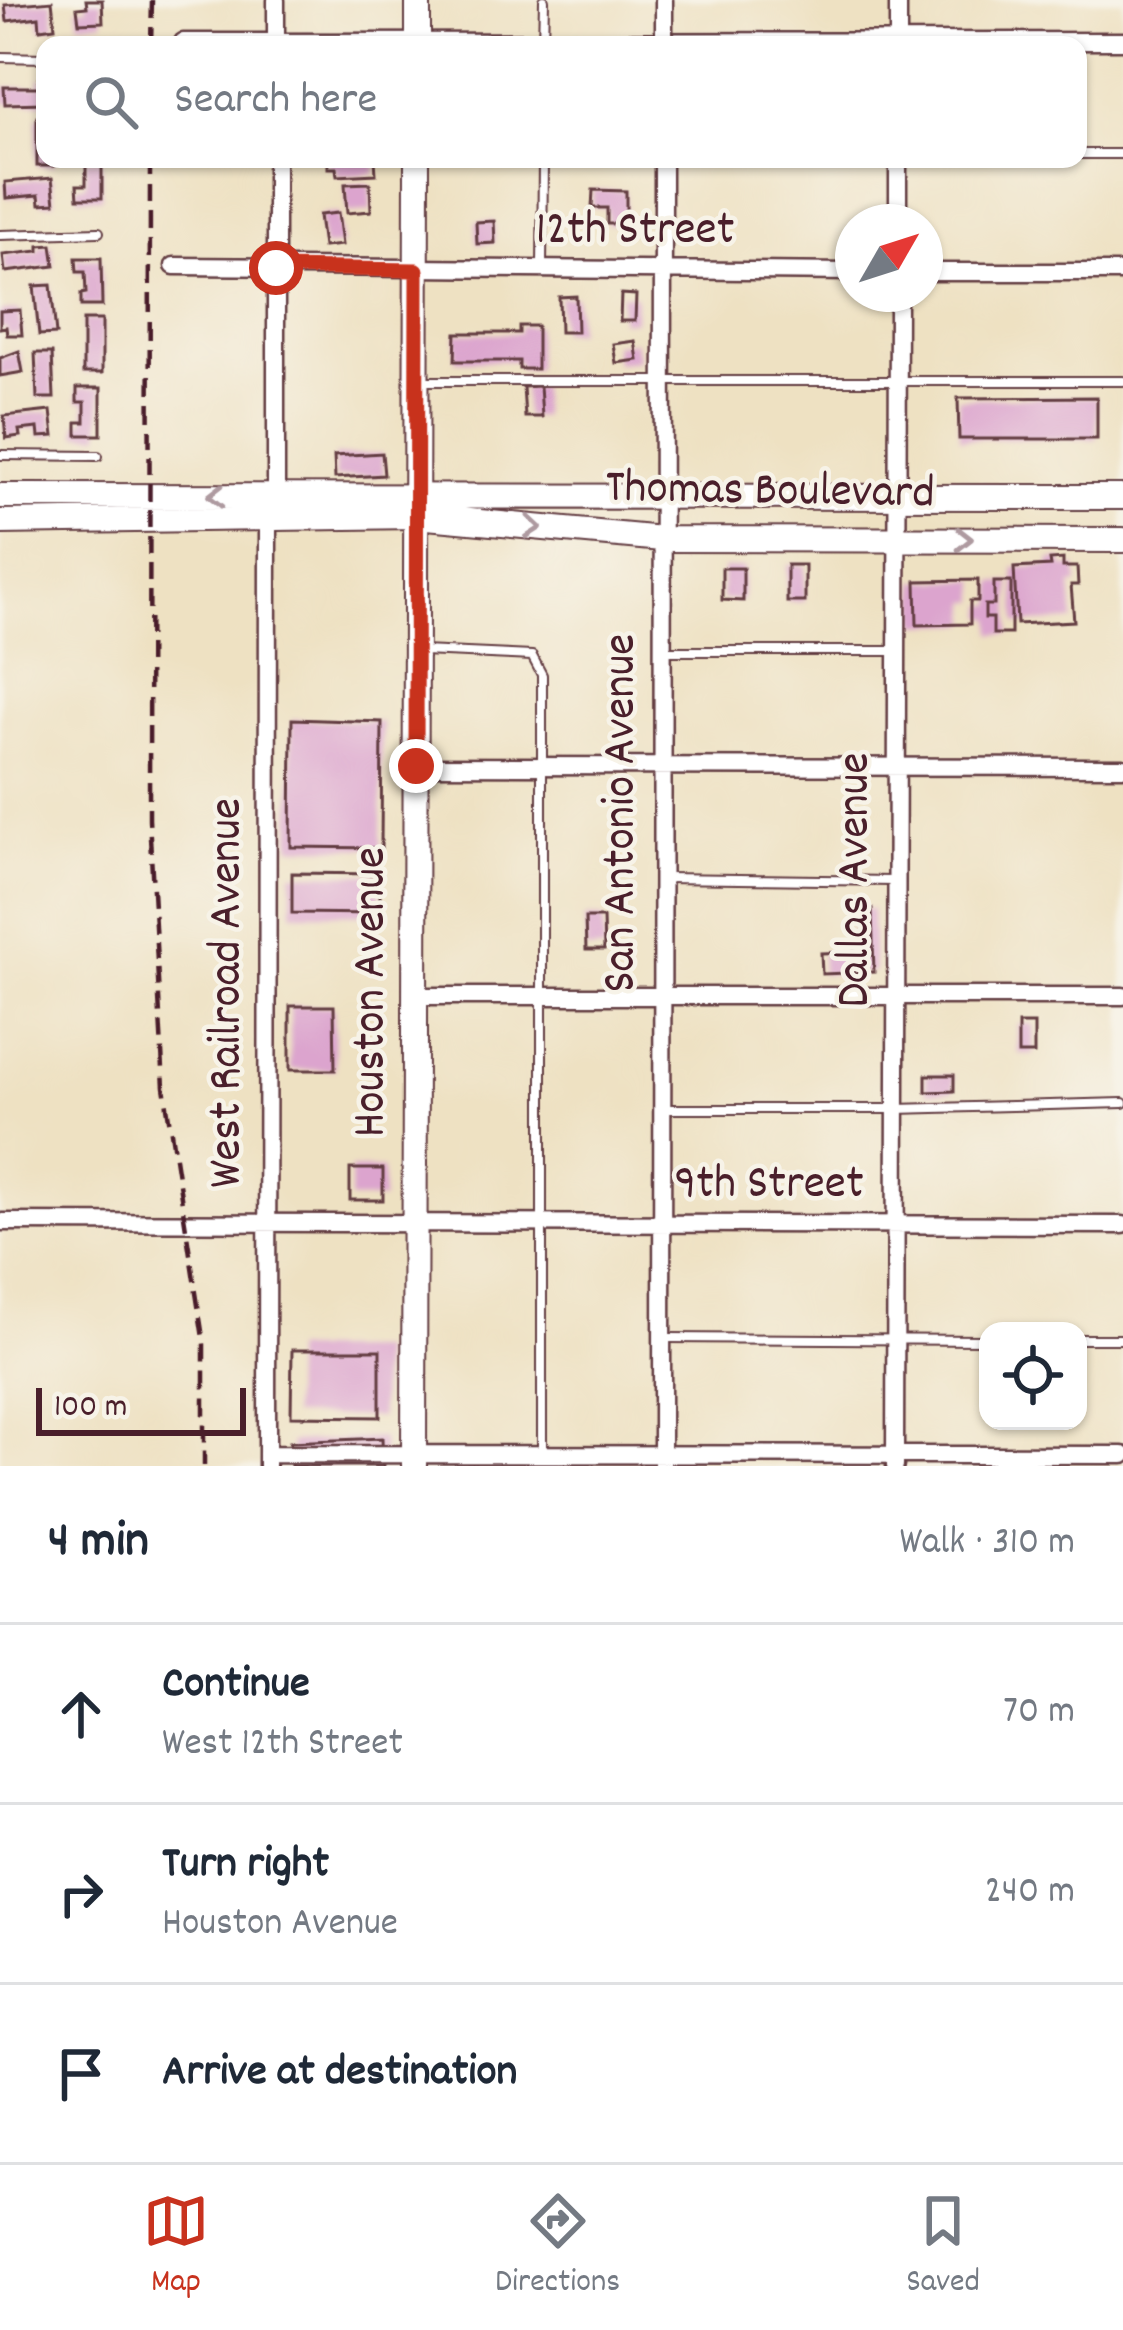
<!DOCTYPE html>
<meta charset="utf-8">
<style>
:root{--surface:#fff;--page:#f6f6f7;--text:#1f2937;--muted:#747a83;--line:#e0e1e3;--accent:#c8321e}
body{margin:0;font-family:Dekko,sans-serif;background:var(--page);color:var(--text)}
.controls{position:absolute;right:36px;bottom:36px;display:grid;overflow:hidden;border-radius:24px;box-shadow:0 3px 9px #0004}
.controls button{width:108px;height:108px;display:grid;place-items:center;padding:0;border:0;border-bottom:3px solid var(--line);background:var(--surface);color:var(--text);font:60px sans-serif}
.compass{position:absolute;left:835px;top:204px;width:108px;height:108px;border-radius:50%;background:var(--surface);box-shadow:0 3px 9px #0004;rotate:51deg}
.scale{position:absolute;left:36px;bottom:30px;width:210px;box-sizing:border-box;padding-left:12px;border:6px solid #4a1f2b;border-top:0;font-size:33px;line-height:42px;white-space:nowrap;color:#4a1f2b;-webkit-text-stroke:9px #f7f3e8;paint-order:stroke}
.stop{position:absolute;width:36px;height:36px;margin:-27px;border:9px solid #c8321e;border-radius:50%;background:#fff}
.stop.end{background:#c8321e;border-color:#fff;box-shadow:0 3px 12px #0008}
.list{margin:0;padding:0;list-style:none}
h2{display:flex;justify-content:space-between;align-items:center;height:156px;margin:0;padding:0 48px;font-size:51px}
h2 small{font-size:39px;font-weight:400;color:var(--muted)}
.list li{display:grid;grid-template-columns:78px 1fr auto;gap:36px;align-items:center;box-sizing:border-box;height:180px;padding:0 48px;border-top:3px solid var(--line)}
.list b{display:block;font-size:45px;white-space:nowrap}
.list p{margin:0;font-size:39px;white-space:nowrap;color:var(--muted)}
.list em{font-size:39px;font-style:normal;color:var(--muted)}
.icon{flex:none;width:66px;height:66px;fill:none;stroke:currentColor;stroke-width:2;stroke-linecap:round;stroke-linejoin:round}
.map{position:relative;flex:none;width:1123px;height:1466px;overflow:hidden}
.search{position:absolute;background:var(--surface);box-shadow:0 3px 9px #0004;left:36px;right:36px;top:36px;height:132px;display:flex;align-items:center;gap:30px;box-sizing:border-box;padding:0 42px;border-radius:24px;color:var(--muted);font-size:45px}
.sheet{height:696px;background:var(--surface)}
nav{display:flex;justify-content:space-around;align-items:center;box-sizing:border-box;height:168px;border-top:3px solid var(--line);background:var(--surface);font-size:33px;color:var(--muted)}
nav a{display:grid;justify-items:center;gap:6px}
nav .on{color:var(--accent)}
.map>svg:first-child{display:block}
</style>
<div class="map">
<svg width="1123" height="1466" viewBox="0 0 1123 1466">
<rect width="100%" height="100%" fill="#f7f3e8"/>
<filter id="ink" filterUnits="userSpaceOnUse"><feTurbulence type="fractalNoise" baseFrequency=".00833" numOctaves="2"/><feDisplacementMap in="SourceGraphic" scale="24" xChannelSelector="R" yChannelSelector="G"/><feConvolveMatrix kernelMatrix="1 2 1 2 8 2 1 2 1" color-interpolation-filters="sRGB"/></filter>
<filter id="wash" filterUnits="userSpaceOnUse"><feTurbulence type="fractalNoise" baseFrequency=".004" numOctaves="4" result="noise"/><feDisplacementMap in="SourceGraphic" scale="48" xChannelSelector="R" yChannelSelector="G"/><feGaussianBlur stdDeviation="2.7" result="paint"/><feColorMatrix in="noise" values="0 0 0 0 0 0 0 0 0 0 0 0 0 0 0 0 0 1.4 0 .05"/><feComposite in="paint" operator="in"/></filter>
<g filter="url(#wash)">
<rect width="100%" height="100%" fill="#eee1c2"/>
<g id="blocks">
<path fill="#dca4ce" d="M86 0H102L103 22 79 23 77 8 87 7Z
M52 1 55 27 40 29 39 17 7 21 5 5Z
M39 79H45V103L5 104 4 87H39Z
M37 117H45V159H54V166H37Z
M86 159H102V198H78L77 185H86Z
M328 159H375L376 174 337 176 336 168H328Z
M52 178 55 203 40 204 39 195 6 198 5 182Z
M370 183 371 211 347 213 345 184Z
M593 190 626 191V224H607V208H592Z
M338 213 342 245 323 247 319 215Z
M494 221 495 243 477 244 476 222Z
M52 245 55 266 5 272 3 255 39 251V246Z
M76 258H101L102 306H81V294L86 293 85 272H77Z
M51 285 56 334 39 335 34 286Z
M621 294 636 295 635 321H620Z
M576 296 577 332H560L559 297Z
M20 310 22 335H7L6 327 0 328V311Z
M83 320H102V373H83Z
M519 326H537V369H519V361H455L456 333H519Z
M635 341 638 360 616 363 613 344Z
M19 351 23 372 0 376V358Z
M35 353H52L54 398H37Z
M540 386 542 417H525L523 387Z
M77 388H101V435H77V422H85V402H77Z
M1097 397V439H959L958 398Z
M51 411 54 436 39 437 38 428 19 430 20 436 6 438 4 416Z
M382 453 384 475 335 478 334 456Z
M1063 559V567H1077L1078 585H1071L1074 621 1017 624 1014 568 1051 566 1050 560Z
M787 565H805V602H787Z
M722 568H743V601L722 600Z
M978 580V601H970V624L917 625 916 581Z
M994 582H1011V634H993V618H985V605H994Z
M292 719 382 722 381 848 291 847Z
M292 873 380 874V914L292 913Z
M852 909H872L874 972 822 974 821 953 854 952Z
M585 918H603L604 950H586Z
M290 1006H334L335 1070H290Z
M1018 1024H1034V1054H1018Z
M926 1075H954V1091L926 1092Z
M350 1169H383V1200H350Z
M292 1350H380V1417L291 1416Z
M382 1438 383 1466H291L290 1442Z"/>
</g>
</g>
<g filter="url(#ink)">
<use href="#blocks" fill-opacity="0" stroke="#633c42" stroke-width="3"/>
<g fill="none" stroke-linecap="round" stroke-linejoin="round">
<defs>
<path id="lane" d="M543 44 544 0
M0 57 45 58
M1078 154H1123
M0 235 99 232
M542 269 543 159
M423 381H1123
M0 455 98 456
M422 651 532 656 542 675V1453
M664 651H895
M663 878 894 881
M664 1109H895L1123 1103
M666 1338 988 1340
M1078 1339H1123"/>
<path id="street" d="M664 0V45
M183 42 1123 41
M276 45V0
M898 45V0
M276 159V496
M898 222V159
M174 266 853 272
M925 272H1123
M416 766 1123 767
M415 996H1123
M0 1222 1123 1225
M267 1454 1123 1455
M267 1466 268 519
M662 1466 663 159
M895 1466 898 294"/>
<path id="secondary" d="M418 45V0
M0 496 1123 497
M0 522 416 516 662 539 1123 540
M414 1466 417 159"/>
</defs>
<use href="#lane" stroke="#633c42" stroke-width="12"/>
<use href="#street" stroke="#633c42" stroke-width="21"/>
<use href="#secondary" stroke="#633c42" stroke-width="28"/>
<use href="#lane" stroke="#fff" stroke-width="8"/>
<use href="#street" stroke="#fff" stroke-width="16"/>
<use href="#secondary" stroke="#fff" stroke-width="24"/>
<path stroke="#4a1f2b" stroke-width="4.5" stroke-dasharray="18 9" stroke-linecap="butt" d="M151 45 152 0
M150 159 149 819 164 1087 204 1344V1466"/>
</g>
<defs><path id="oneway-chevron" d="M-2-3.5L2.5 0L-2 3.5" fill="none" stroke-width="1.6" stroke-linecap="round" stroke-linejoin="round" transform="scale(3)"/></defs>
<g stroke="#ae9aa0">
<use href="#oneway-chevron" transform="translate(216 496) rotate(-180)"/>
<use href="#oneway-chevron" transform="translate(533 527) rotate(5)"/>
<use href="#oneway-chevron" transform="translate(964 539)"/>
</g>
</g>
<g fill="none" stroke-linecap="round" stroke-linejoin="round" filter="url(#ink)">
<path stroke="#c8321e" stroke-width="15" d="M276 268 417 270 416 766"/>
</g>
<g text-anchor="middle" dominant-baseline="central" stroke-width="9" stroke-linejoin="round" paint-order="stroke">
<g font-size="48" fill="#4a1f2b" stroke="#f7f3e8">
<text x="635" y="232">12th Street</text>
<text transform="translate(770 493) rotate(1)">Thomas Boulevard</text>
<text transform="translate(623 813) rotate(-90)">San Antonio Avenue</text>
<text transform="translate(857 880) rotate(-90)">Dallas Avenue</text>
<text transform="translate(373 992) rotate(-90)">Houston Avenue</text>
<text transform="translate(229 993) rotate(-90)">West Railroad Avenue</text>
<text x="769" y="1186">9th Street</text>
</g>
</g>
</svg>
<div class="controls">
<button><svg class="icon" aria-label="locate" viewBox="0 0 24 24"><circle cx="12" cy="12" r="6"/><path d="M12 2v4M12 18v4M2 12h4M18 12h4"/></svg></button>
</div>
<svg class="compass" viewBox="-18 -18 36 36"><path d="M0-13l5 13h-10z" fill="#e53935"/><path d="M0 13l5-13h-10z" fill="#747a83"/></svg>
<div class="scale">100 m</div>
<div class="stop" style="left:276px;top:268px"></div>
<div class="stop end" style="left:416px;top:766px"></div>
<div class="search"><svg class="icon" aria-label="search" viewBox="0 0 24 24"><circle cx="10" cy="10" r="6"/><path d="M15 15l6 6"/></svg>Search here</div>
</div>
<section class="sheet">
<h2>4 min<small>Walk · 310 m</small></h2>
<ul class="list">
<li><svg class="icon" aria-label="ahead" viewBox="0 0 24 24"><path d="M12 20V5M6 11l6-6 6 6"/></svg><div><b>Continue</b><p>West 12th Street</p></div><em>70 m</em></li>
<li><svg class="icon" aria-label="right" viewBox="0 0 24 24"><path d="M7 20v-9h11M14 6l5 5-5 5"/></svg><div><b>Turn right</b><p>Houston Avenue</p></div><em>240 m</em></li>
<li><svg class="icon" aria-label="arrive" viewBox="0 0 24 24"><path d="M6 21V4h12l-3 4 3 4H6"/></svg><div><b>Arrive at destination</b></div></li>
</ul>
</section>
<nav>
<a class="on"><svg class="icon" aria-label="map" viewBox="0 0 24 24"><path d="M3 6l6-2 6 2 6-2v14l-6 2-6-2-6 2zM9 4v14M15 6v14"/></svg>Map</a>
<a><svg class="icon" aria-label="directions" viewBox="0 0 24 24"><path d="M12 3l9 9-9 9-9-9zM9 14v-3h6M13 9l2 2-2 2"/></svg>Directions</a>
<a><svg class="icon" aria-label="saved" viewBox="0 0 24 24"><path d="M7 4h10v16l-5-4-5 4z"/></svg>Saved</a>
</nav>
